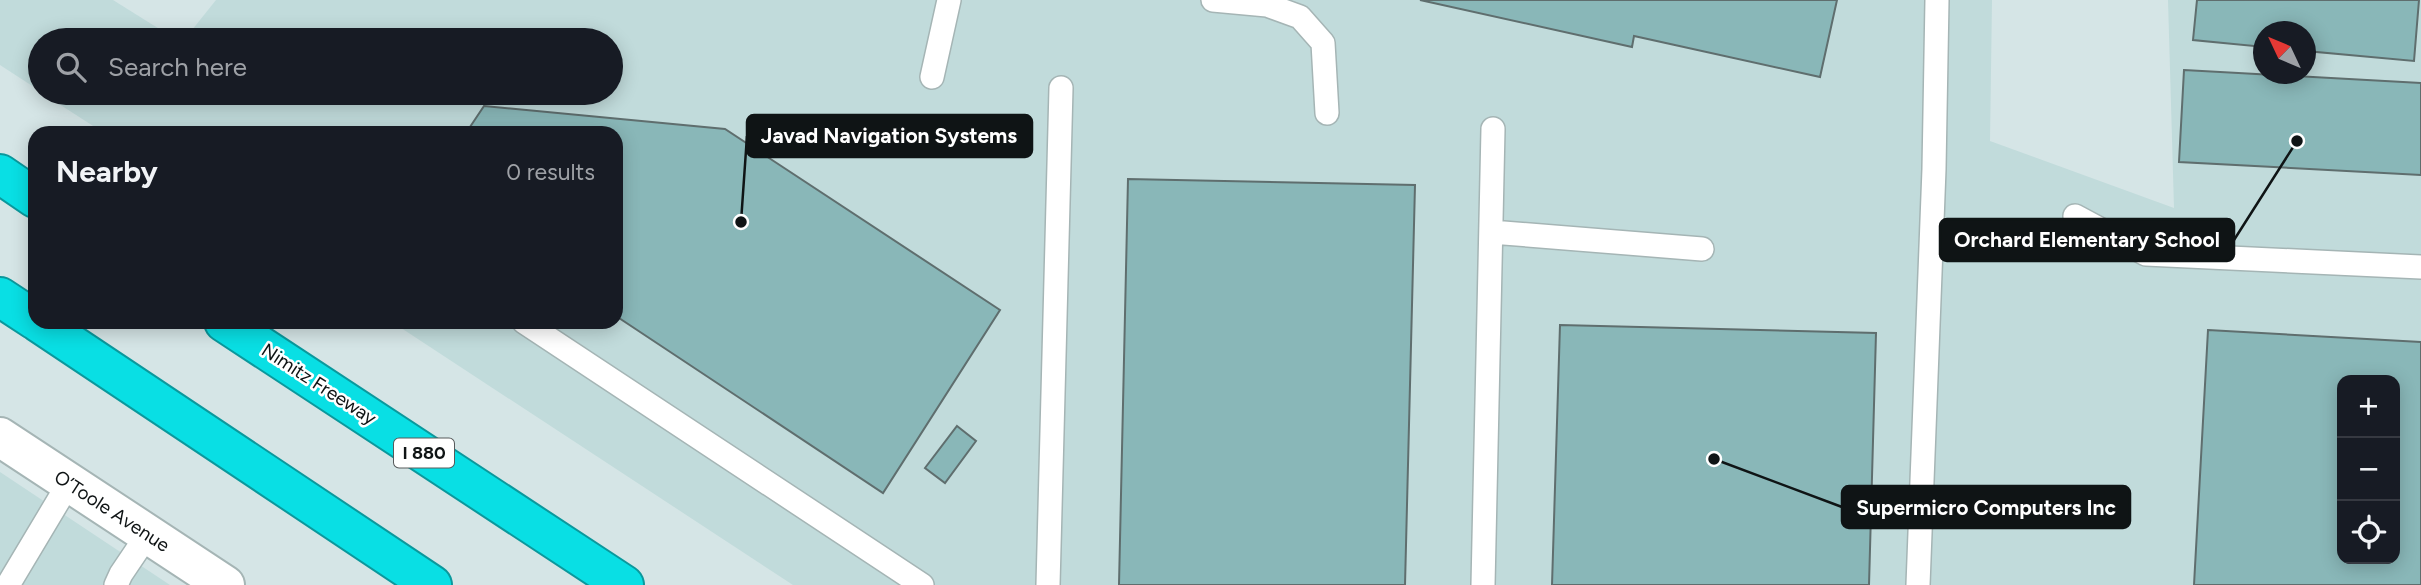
<!DOCTYPE html>
<meta charset="utf-8">
<style>
:root{--surface:#171b24;--page:#20242c;--text:#f1f3f6;--muted:#9ea1a6;--line:#363941}
body{margin:0;font-family:Figtree,sans-serif;background:var(--page);color:var(--text)}
.controls{position:absolute;right:21px;bottom:21px;display:grid;overflow:hidden;border-radius:14px;box-shadow:0 4px 18px #0003}
.controls button{width:63px;height:63px;display:grid;place-items:center;padding:0;border:0;border-bottom:2px solid var(--line);background:var(--surface);color:var(--text);font:35px sans-serif}
.compass{position:absolute;left:2253px;top:21px;width:63px;height:63px;border-radius:50%;background:var(--surface);box-shadow:0 4px 18px #0003;rotate:314deg}
.list{margin:0;padding:0;list-style:none}
h2{display:flex;justify-content:space-between;align-items:center;height:91px;margin:0;padding:0 28px;font-size:30px}
h2 small{font-size:23px;font-weight:400;color:var(--muted)}
.icon{flex:none;width:38px;height:38px;fill:none;stroke:currentColor;stroke-width:2;stroke-linecap:round;stroke-linejoin:round}
.map{position:relative;flex:none;width:2421px;height:585px;overflow:hidden}
.search{position:absolute;background:var(--surface);box-shadow:0 4px 18px #0003;left:28px;top:28px;width:595px;height:77px;display:flex;align-items:center;gap:18px;box-sizing:border-box;padding:0 24px;border-radius:38px;color:var(--muted);font-size:26px}
.panel{position:absolute;background:var(--surface);box-shadow:0 4px 18px #0003;left:28px;top:126px;width:595px;height:203px;border-radius:21px}
.map>svg:first-child{display:block}
</style>
<div class="map">
<svg width="2421" height="585" viewBox="0 0 2421 585">
<rect width="100%" height="100%" fill="#d5e5e6"/>
<path fill="#c1dbdb" fill-rule="evenodd" d="M0 0H113L177 40H40V91L0 65Z
M216 0H1992L1990 141 2174 208 2168 0H2421V585H793L392 322H616V133H104L42 93H611V40H184ZM2264 32H2306V74H2264ZM2342 380H2395V559H2342Z
M0 472 170 585H0Z"/>
<path fill="#89b7b8" stroke="#5f6e6e" stroke-width="2" fill-rule="evenodd" d="M1420 0H1837L1820 77 1634 36 1632 47Z
M2197 0H2419L2414 61 2306 51V32H2264V47L2193 40Z
M2184 70 2421 83V175L2179 162Z
M484 106 725 129 1000 310 883 493 616 316V133H466Z
M1128 179 1415 185 1405 585H1119Z
M1560 325 1876 333 1869 585H1552Z
M2208 330 2421 342V585H2194ZM2342 380H2395V559H2342Z
M957 426 976 441 945 483 925 468Z"/>
<g fill="none" stroke-linecap="round" stroke-linejoin="round">
<defs>
<path id="lane" d="M1213 0 1267 5 1300 17 1323 43 1327 113
M932 77 949 0
M2075 216 2146 254 2421 267
M1491 232 1702 249
M524 322 922 585
M8 585 69 483
M116 585 121 574 148 534
M1048 585 1061 88
M1483 585 1493 129
M1918 585 1934 169 1937 0"/>
<path id="secondary" d="M0 437 225 585"/>
<path id="highway" d="M0 174 35 198
M0 297 35 320
M38 322 432 585
M224 322 624 585"/>
</defs>
<use href="#lane" stroke="#a5b5b5" stroke-width="26"/>
<use href="#secondary" stroke="#a5b5b5" stroke-width="42"/>
<use href="#highway" stroke="#0b989c" stroke-width="42"/>
<use href="#lane" stroke="#fff" stroke-width="23"/>
<use href="#secondary" stroke="#fff" stroke-width="38"/>
<use href="#highway" stroke="#09dfe4" stroke-width="38"/>
</g>
<g text-anchor="middle" dominant-baseline="central" stroke-width="5" stroke-linejoin="round" paint-order="stroke">
<rect fill="#fff" stroke="#575a5b" stroke-width="2" x="394" y="438.5" width="60" height="29" rx="5"/>
<g font-size="18" font-weight="bold" fill="#0f1415">
<text x="424" y="453">I 880</text>
</g>
<g font-size="19" fill="#0f1415" stroke="#fff">
<text transform="translate(319 384) rotate(33)">Nimitz Freeway</text>
<text transform="translate(112 511) rotate(33)">O’Toole Avenue</text>
</g>
</g>
<path fill="none" stroke="#0f1415" stroke-width="2.5" d="M741 222L747 136M2297 141L2234 240M1714 459L1842 507"/>
<g fill="#0f1415" stroke="#fff" stroke-width="2.5">
<circle cx="741" cy="222" r="7"/>
<circle cx="2297" cy="141" r="7"/>
<circle cx="1714" cy="459" r="7"/>
</g>
<g fill="#0f1415" stroke="#0f1415" stroke-width="2.5">
<rect x="747" y="115" width="285" height="42" rx="7"/>
<rect x="1940" y="219" width="294" height="42" rx="7"/>
<rect x="1842" y="486" width="288" height="42" rx="7"/>
</g>
<g font-size="21" text-anchor="middle" font-weight="bold" fill="#fff">
<text x="889" y="143">Javad Navigation Systems</text>
<text x="2087" y="247">Orchard Elementary School</text>
<text x="1986" y="515">Supermicro Computers Inc</text>
</g>
</svg>
<div class="controls">
<button>+</button>
<button>−</button>
<button><svg class="icon" aria-label="locate" viewBox="0 0 24 24"><circle cx="12" cy="12" r="6"/><path d="M12 2v4M12 18v4M2 12h4M18 12h4"/></svg></button>
</div>
<svg class="compass" viewBox="-18 -18 36 36"><path d="M0-13l5 13h-10z" fill="#e53935"/><path d="M0 13l5-13h-10z" fill="#9ea1a6"/></svg>
<div class="search"><svg class="icon" aria-label="search" viewBox="0 0 24 24"><circle cx="10" cy="10" r="6"/><path d="M15 15l6 6"/></svg>Search here</div>
<section class="panel">
<h2>Nearby<small>0 results</small></h2>
<ul class="list">
</ul>
</section>
</div>
